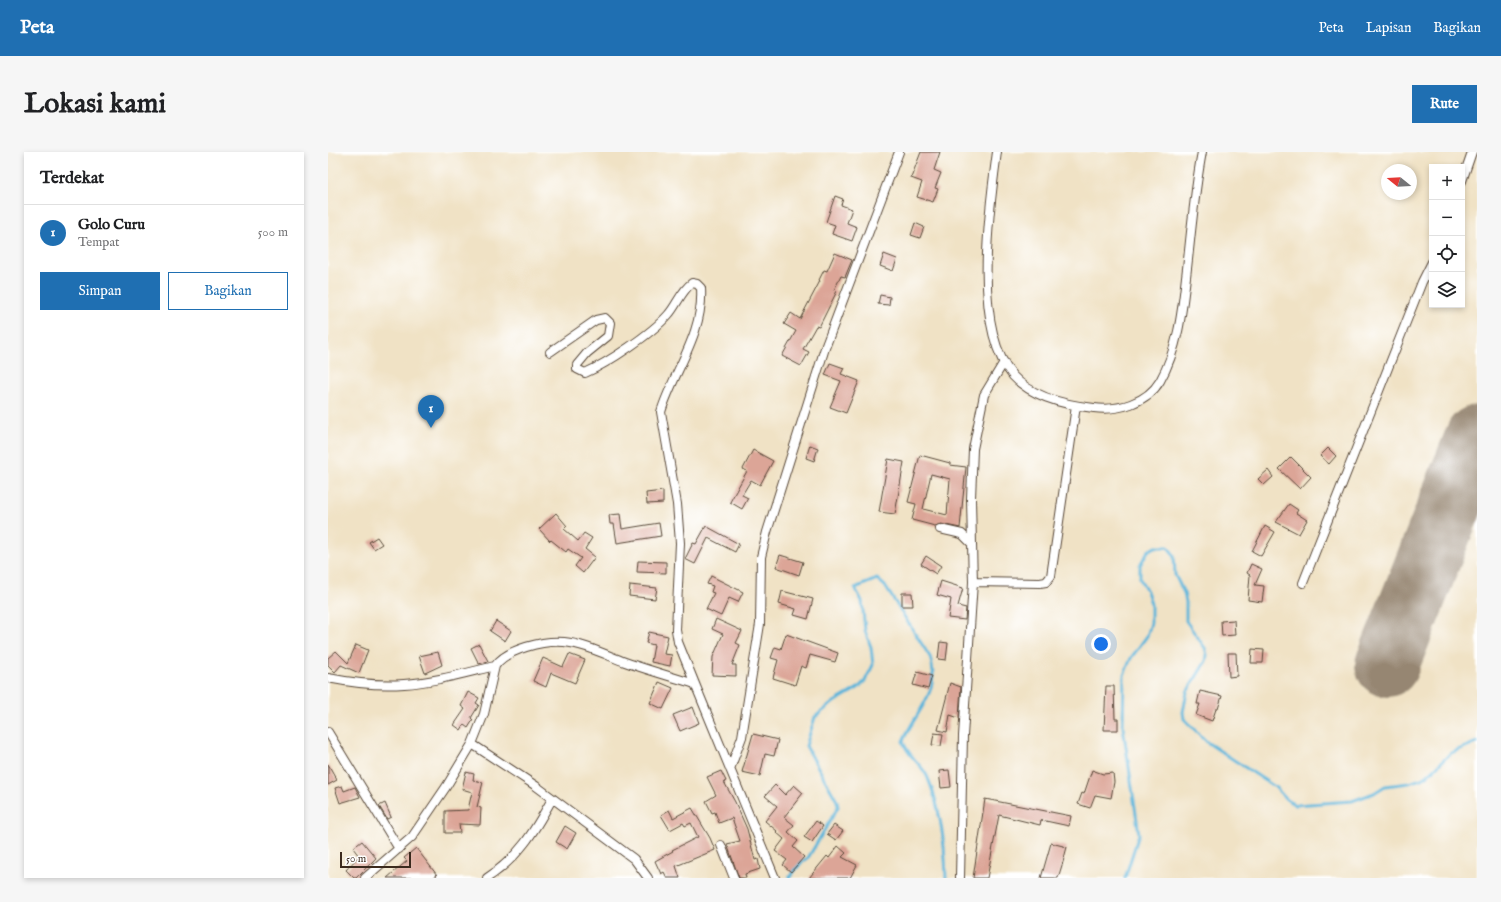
<!DOCTYPE html>
<html lang="id">
<meta charset="utf-8">
<style>
:root{--surface:#fff;--page:#f6f6f6;--text:#202124;--muted:#757577;--line:#e0e0e0;--accent:#1f6fb2}
body{margin:0;font-family:"IM FELL English",serif;background:var(--page);color:var(--text)}
.controls{position:absolute;right:12px;top:12px;display:grid;overflow:hidden;border-radius:0px;box-shadow:0 2px 6px #0003}
.controls button{width:36px;height:36px;display:grid;place-items:center;padding:0;border:0;border-bottom:1px solid var(--line);background:var(--surface);color:var(--text);font:20px sans-serif}
.compass{position:absolute;left:1053px;top:12px;width:36px;height:36px;border-radius:50%;background:var(--surface);box-shadow:0 2px 6px #0003;rotate:288deg}
.scale{position:absolute;left:12px;bottom:10px;width:71px;box-sizing:border-box;padding-left:4px;border:2px solid #3b2a1e;border-top:0;font-size:11px;line-height:14px;white-space:nowrap;color:#3b2a1e;-webkit-text-stroke:3px #fff;paint-order:stroke}
.you{position:absolute;left:773px;top:492px;width:14px;height:14px;margin:-10px;border:3px solid #fff;border-radius:50%;background:#1a73e8;box-shadow:0 0 0 6px #1a73e833}
.badge{display:grid;place-items:center;width:26px;height:26px;border-radius:50%;background:var(--accent);color:#fff;font-size:13px;font-weight:700}
.pin{position:absolute;translate:-50% -33px;filter:drop-shadow(0 1px 2px #0008)}
.pin::after{content:'';position:absolute;top:21px;width:14px;height:12px;background:inherit;clip-path:polygon(0 0,100% 0,50% 100%)}
.list{margin:0;padding:0;list-style:none}
h2{display:flex;justify-content:space-between;align-items:center;height:52px;margin:0;padding:0 16px;font-size:17px}
h2 small{font-size:13px;font-weight:400;color:var(--muted)}
.list li{display:grid;grid-template-columns:26px 1fr auto;gap:12px;align-items:center;box-sizing:border-box;height:56px;padding:0 16px;border-top:1px solid var(--line)}
.list b{display:block;font-size:15px;white-space:nowrap}
.list p{margin:0;font-size:13px;white-space:nowrap;color:var(--muted)}
.list em{font-size:13px;font-style:normal;color:var(--muted)}
.actions{display:flex;gap:8px;padding:12px 16px}
.actions a{flex:1;padding:9px 0;border:1px solid var(--accent);border-radius:0px;text-align:center;font-size:14px;color:var(--accent)}
.actions .main{background:var(--accent);color:#fff}
.icon{flex:none;width:22px;height:22px;fill:none;stroke:currentColor;stroke-width:2;stroke-linecap:round;stroke-linejoin:round}
.map{position:relative;flex:none;width:1149px;height:726px;overflow:hidden;border-radius:0px}
header{display:flex;align-items:center;gap:24px;box-sizing:border-box;height:56px;padding:0 20px;background:var(--accent);color:#fff}
header strong{font-size:19px}
nav{display:flex;gap:22px;margin-inline-start:auto;font-size:14px}
.intro{display:flex;align-items:center;justify-content:space-between;box-sizing:border-box;height:96px;padding:0 24px}
h1{margin:0;font-size:28px}
.button{padding:10px 18px;border-radius:0px;background:var(--accent);color:#fff;font-size:14px;font-weight:700}
main{display:flex;gap:24px;padding:0 24px}
aside{flex:1;background:var(--surface);border-radius:0px;box-shadow:0 2px 6px #0003}
.map>svg:first-child{display:block}
</style>
<header>
<strong>Peta</strong>
<nav><a>Peta</a><a>Lapisan</a><a>Bagikan</a></nav>
</header>
<div class="intro"><h1>Lokasi kami</h1><a class="button">Rute</a></div>
<main>
<aside>
<h2>Terdekat<small></small></h2>
<ul class="list">
<li><span class="badge">1</span><div><b>Golo Curu</b><p>Tempat</p></div><em>500 m</em></li>
</ul>
<div class="actions"><a class="main">Simpan</a><a>Bagikan</a></div>
</aside>
<div class="map">
<svg width="1149" height="726" viewBox="0 0 1149 726">
<rect width="100%" height="100%" fill="#fff"/>
<filter id="ink" filterUnits="userSpaceOnUse"><feTurbulence type="fractalNoise" baseFrequency=".025" numOctaves="2"/><feDisplacementMap in="SourceGraphic" scale="8" xChannelSelector="R" yChannelSelector="G"/><feConvolveMatrix kernelMatrix="1 2 1 2 8 2 1 2 1" color-interpolation-filters="sRGB"/></filter>
<filter id="wash" filterUnits="userSpaceOnUse"><feTurbulence type="fractalNoise" baseFrequency=".012" numOctaves="4" result="noise"/><feDisplacementMap in="SourceGraphic" scale="16" xChannelSelector="R" yChannelSelector="G"/><feGaussianBlur stdDeviation="0.9" result="paint"/><feColorMatrix in="noise" values="0 0 0 0 0 0 0 0 0 0 0 0 0 0 0 0 0 1.4 0 .05"/><feComposite in="paint" operator="in"/></filter>
<g filter="url(#wash)">
<rect width="100%" height="100%" fill="#f0e2c5"/>
<g fill="none" stroke-linecap="round" stroke-linejoin="round">
<path stroke="#5db5da" stroke-width="3" d="M461 726 473 711 480 706 510 655 509 649 478 594 487 565 506 550 530 536 537 529 545 513 543 495 537 479 534 449 527 436 549 427 557 434 602 505C614 540 587 560 575 589 579 604 593 611 599 624 613 656 617 692 618 726
M797 726 811 682 795 575 796 523 803 506 819 484 823 471V452L819 439 812 427V413L820 399 827 395H840L846 403 847 423 856 441 858 450V469L877 496 879 503 878 509 859 540 855 560 856 567 880 591 947 635 958 647 967 653 1024 649 1046 641 1057 634 1081 631 1093 627 1099 624 1123 601 1149 590"/>
<path stroke="#968672" stroke-width="64" d="M1059 513 1149 285"/>
</g>
<g id="blocks">
<path fill="#dca597" fill-rule="evenodd" d="M593 0H612L606 18 613 21 607 36 610 37 605 50 589 45 594 30 583 26Z
M507 44 515 47 513 53 524 57 519 71 529 75 524 89 504 82 507 73 498 70Z
M587 71 596 75 592 86 583 83Z
M507 101 524 108 517 125 513 124 506 138 509 139 491 175 488 174 475 197 481 200 473 214 454 204 468 179 456 172 463 161 472 167 492 129 491 128 496 118 499 119Z
M556 102 569 107 565 119 552 114Z
M552 143 562 145 561 153 550 152Z
M502 211 516 216 513 222 531 229 518 261 502 255 513 229 497 223Z
M482 293 490 296 486 309 478 306Z
M1000 296 1008 304 1001 312 992 304Z
M425 298 445 309 432 333 423 328 414 343 420 346 414 357 402 350 419 319 415 317Z
M592 303 622 311V313L638 315 632 376 613 372 607 374 584 368 588 352 580 350ZM603 322 622 327 619 363 595 357Z
M963 305 983 325 972 337 951 317Z
M560 307 576 310 567 362 551 360Z
M940 318 945 325 936 333 930 327Z
M335 339V351L319 352 318 341Z
M961 352 970 358 968 361 979 368 971 382 948 370Z
M228 361 239 374 236 377 250 389 256 381 264 386 257 397 267 405 255 421 247 414 253 406 240 397 238 400 223 388 222 389 211 377Z
M292 362 294 377 331 371 333 384 289 391 286 372H282L281 363Z
M378 374 411 392 407 400 380 386 367 412 357 407 365 391 368 392Z
M937 374 947 380 933 404 924 399Z
M49 385 54 392 46 397 41 390Z
M452 403 475 410 471 423 448 415Z
M598 404 613 414 608 422 593 412Z
M310 409 338 410V421L309 420Z
M923 412 934 417 927 433 936 434 934 450 920 448 922 423 919 421Z
M383 424 415 440 410 450 401 446 393 464 378 457 386 441 383 440 385 434 379 432Z
M613 429 635 436 630 454 638 456 637 468 620 466 623 447 609 443Z
M302 433 329 436 327 447 301 444Z
M454 439 485 447 480 467 466 463 468 457 451 452Z
M574 441H584L585 454H574Z
M388 467 414 479 408 491 412 493 404 513H408V524L384 523 385 505 395 482 384 477Z
M906 468 907 483 894 484 893 469Z
M168 469 183 479 177 489 162 479Z
M321 480 340 484 336 502 344 503 342 514 323 510 326 493 318 491Z
M458 482 510 501 507 510 482 503 478 516 473 514 467 533 445 526 450 508 443 506 447 495 453 497Z
M612 490 620 491 618 508 610 507Z
M151 492 160 509 151 512 143 496Z
M28 493 40 498 31 521 13 513 7 520 0 513V506L8 499 20 511Z
M924 497 936 498 935 511H923Z
M110 500 114 513 97 521 91 504Z
M900 501H908L909 524 901 525Z
M241 502 257 508 247 531 223 521 218 535 205 529 215 506 235 515Z
M589 520 604 524 600 537 585 533Z
M331 530 345 536 335 557 322 551Z
M622 531 633 535 631 566 622 563 619 580 610 578Z
M778 534H786L787 567H790V578H776Z
M872 539 894 544 890 557H888L884 569 868 563 872 552H869Z
M140 540 151 546 148 551 151 553 143 566 145 568 140 576 136 573 133 578 126 573 137 557 133 554Z
M365 555 371 571 352 579 345 563Z
M606 581 615 582 613 594 604 593Z
M425 582 450 588 446 604 437 602 432 624 414 620Z
M0 612 9 628 0 633Z
M621 618 623 635 613 636 611 619Z
M764 618 775 622 785 621 786 630 783 646 767 643 762 656 750 652 754 641 756 642Z
M393 619 398 629 396 630 407 650 419 677 427 708 430 707 432 717 417 722 418 726H411L399 692 412 689 404 666 391 671 387 660 384 661 378 649 388 643 379 625Z
M138 620 146 622 145 628 155 630 149 655 153 656 152 673 131 672 132 681H117V659L140 658 144 640 134 637Z
M447 633 457 643 466 633 475 641 456 665 466 673 460 680 470 689 465 695 476 705 463 720 455 713 459 708 447 699 456 687 448 680 449 679 437 669 449 654 437 644Z
M14 634 16 639 27 635 32 645 12 651 7 636Z
M657 647 743 664 741 674 713 668 712 673 671 663 659 726H645Z
M57 651 63 665 59 667 51 654Z
M364 656 382 686 387 698 348 714 352 726H339L336 720 333 722 327 709 345 699 344 698 370 685 363 671 357 674 355 671 342 678 333 663 341 658 345 666Z
M488 669 495 674 484 690 476 685Z
M506 673 515 679 508 688 499 682Z
M237 674 248 681 239 697 228 690Z
M34 689 48 706 28 726H26L18 718 31 704 25 696Z
M723 691 739 695 735 710 730 726H713Z
M510 694 518 701 514 705 529 713 522 726H481L499 704 501 706Z
M88 696 109 723 105 726H59L79 709 76 706Z"/>
</g>
</g>
<g filter="url(#ink)">
<use href="#blocks" fill-opacity="0" stroke="#564637" stroke-width="1"/>
<g fill="none" stroke-linecap="round" stroke-linejoin="round">
<defs>
<path id="street" d="M669 0C661 59 644 177 685 224 705 246 738 253 766 256 790 259 819 251 832 229 850 197 854 160 858 125 863 84 866 41 874 0
M1134 29 1144 0
M222 200 268 168 277 166 282 171 280 184 259 201 249 213V217L257 221C280 211 323 182 340 163 349 153 353 139 364 131L369 132 373 136C376 182 346 218 333 260L349 352 352 391 348 478 350 490 367 532
M612 377 634 382 644 392 645 430
M644 392 643 346 645 297 656 243 676 210
M975 431 1094 130 1104 110
M0 526C25 531 51 534 76 532 107 530 137 521 167 514
M0 580 71 697
M144 592 208 634 306 707 320 726
M402 617 414 585 432 472 433 405 439 380 497 196 571 0
M393 693 406 726
M37 726 84 685 118 635 144 592 156 562 167 514C178 497 217 488 236 490 257 492 278 503 297 510 320 518 344 525 367 532L447 726
M159 726C191 705 206 680 224 647
M632 726 635 584 645 430 712 431 718 430 723 424 748 254"/>
</defs>
<use href="#street" stroke="#564637" stroke-width="10"/>
<use href="#street" stroke="#fff" stroke-width="8"/>
</g>
</g>
</svg>
<div class="controls">
<button>+</button>
<button>−</button>
<button><svg class="icon" aria-label="locate" viewBox="0 0 24 24"><circle cx="12" cy="12" r="6"/><path d="M12 2v4M12 18v4M2 12h4M18 12h4"/></svg></button>
<button><svg class="icon" aria-label="layers" viewBox="0 0 24 24"><path d="M12 4l9 5-9 5-9-5zM3 14l9 5 9-5"/></svg></button>
</div>
<svg class="compass" viewBox="-18 -18 36 36"><path d="M0-13l5 13h-10z" fill="#e53935"/><path d="M0 13l5-13h-10z" fill="#757577"/></svg>
<div class="scale">50 m</div>
<div class="you"></div>
<div class="pin badge" style="left:103px;top:276px">1</div>
</div>
</main>
